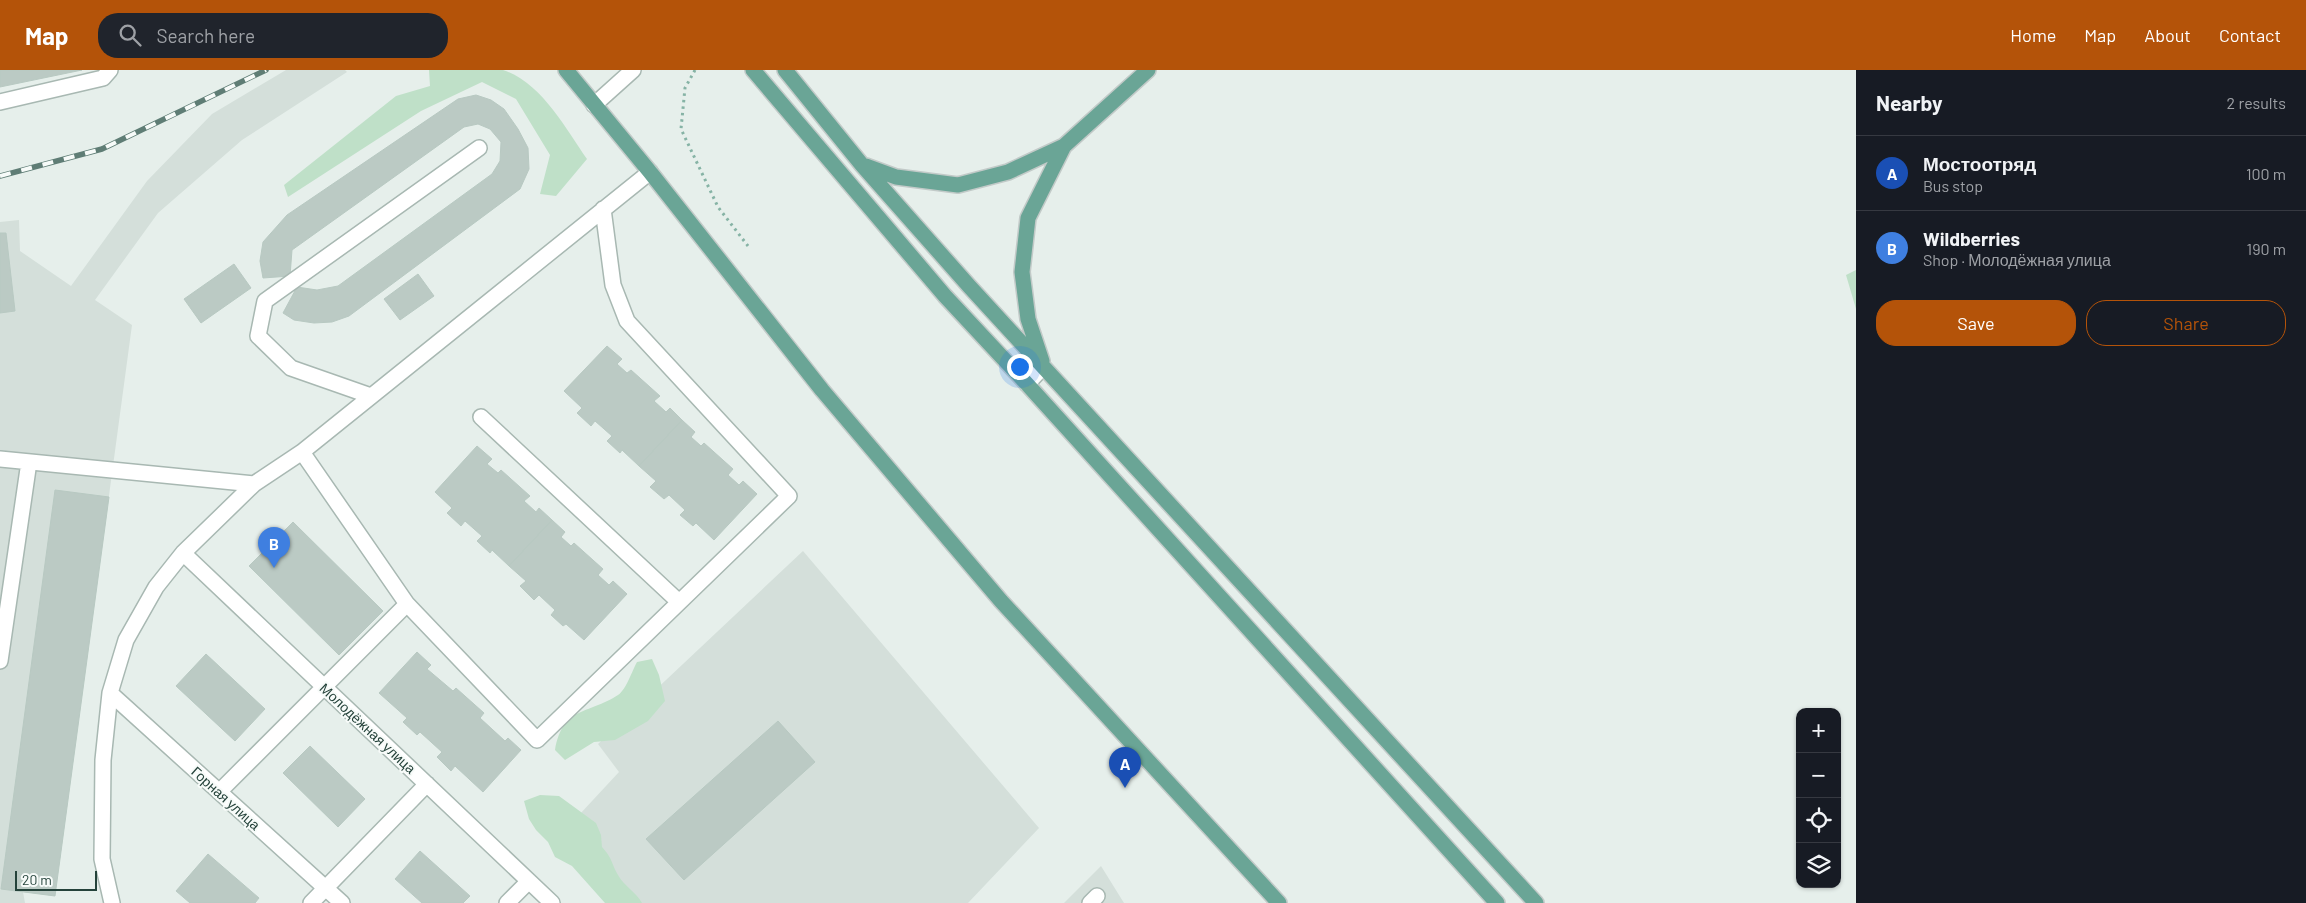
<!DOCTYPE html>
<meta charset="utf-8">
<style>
:root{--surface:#171b24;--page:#20242c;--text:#f1f3f6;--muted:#9ea1a6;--line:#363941;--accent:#b45309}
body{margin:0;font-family:Barlow,sans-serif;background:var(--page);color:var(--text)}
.controls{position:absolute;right:15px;bottom:15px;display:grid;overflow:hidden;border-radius:10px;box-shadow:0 1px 4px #0004}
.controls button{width:45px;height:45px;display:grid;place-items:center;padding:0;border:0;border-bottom:1px solid var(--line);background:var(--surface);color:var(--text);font:25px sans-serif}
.scale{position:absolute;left:15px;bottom:12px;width:82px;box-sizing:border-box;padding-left:5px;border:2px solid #24423a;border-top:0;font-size:14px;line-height:18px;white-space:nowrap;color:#24423a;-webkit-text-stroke:4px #f7fbf9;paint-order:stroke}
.you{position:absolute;left:1019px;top:296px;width:18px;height:18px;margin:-12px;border:4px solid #fff;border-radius:50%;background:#1a73e8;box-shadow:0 0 0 8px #1a73e833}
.badge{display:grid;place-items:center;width:32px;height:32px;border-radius:50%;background:var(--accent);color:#fff;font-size:16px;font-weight:700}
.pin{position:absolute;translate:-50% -41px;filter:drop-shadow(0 1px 2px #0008)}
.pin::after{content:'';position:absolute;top:26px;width:18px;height:15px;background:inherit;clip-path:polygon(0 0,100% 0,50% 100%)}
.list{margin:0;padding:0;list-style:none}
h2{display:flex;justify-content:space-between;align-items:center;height:65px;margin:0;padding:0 20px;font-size:21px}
h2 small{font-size:16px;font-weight:400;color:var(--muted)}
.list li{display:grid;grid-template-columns:32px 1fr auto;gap:15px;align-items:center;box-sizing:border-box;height:75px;padding:0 20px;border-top:1px solid var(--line)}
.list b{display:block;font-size:19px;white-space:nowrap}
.list p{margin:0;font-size:16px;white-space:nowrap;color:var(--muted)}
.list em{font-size:16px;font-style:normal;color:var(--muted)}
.actions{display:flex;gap:10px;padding:15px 20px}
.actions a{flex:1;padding:11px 0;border:1px solid var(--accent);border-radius:20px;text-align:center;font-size:18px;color:var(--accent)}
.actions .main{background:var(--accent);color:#fff}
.icon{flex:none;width:28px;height:28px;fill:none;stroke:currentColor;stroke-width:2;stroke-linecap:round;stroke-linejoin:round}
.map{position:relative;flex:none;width:1856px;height:833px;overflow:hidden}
header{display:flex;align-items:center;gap:30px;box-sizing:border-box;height:70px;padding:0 25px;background:var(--accent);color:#fff}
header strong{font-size:24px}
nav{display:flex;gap:28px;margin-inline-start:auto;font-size:18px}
.search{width:350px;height:45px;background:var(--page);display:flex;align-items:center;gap:12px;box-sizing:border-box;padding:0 18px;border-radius:20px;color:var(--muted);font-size:19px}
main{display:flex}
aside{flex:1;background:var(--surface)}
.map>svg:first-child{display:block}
</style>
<header>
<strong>Map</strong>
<div class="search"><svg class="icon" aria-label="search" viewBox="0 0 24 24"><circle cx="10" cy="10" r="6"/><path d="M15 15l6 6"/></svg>Search here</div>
<nav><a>Home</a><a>Map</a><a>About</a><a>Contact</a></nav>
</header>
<main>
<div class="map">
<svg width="1856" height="833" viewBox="0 0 1856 833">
<rect width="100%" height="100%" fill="#e6efeb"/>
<path fill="#d4dfda" d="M286 0H345L347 2 242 70 158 143 95 230 132 255 55 826 23 822 25 833H0V152L19 150 20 181 71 216 147 111 212 44Z
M803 481 1039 758 968 833H617L566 759 619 702 598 674Z
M1101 796 1124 833H1064Z"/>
<path fill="#bfe0c8" d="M429 0C445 0 491 0 503 0 541 12 566 59 587 89L556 126 540 124 550 85 516 29 482 12 421 41 288 127 284 115 396 26 430 16Z
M1856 200V239L1846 205Z
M652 589 659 605 665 631 648 651 615 670 594 672 565 690 555 680C563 636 587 645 618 625 626 620 632 601 637 592Z
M540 725 559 726 596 753 601 765 602 777C613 789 611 793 618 805 624 816 636 822 642 833H605L572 796 555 787 548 772 536 760 529 749 524 731Z"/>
<path fill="#bbcac4" stroke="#b8c9c2" d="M0 0H82L0 17Z
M476 25 491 30 504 39 518 59 528 78 529 99 520 119 349 246 332 252 314 253 294 250 283 243 297 217 317 220 338 216 492 104 500 91 501 72 490 59 478 54 464 57 292 180 290 206 263 208 260 191 263 172 287 145 458 29Z
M0 163H6L15 241 0 243Z
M234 194 251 218 201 253 184 229Z
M418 204 434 226 400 250 384 229Z
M607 276 622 289 617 294 627 303 631 300 660 326 654 331 666 342 670 338 682 350 639 396 622 380 620 383 607 371 612 366 595 351 591 356 577 343 582 338 564 321Z
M682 350 695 362 691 367 701 376 704 373 733 399 728 405 739 415 743 411 757 424 714 470 696 453 693 456 680 445 685 440 669 425 664 429 650 417 656 411 639 396Z
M477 376 492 389 487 394 498 403 501 400 530 426 524 431 536 442 539 438 552 450 509 496 492 480 490 483 477 471 482 466 465 451 461 456 447 443 452 438 435 422Z
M55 420 109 427 55 826 1 819Z
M552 450 565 462 561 467 571 476 574 473 603 499 598 505 609 515 613 511 627 524 584 570 566 554 563 556 551 545 555 540 539 525 534 530 520 516 526 511 509 496Z
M293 452 383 541 339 585 249 496Z
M417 582 431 595 427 599 453 621 456 618 484 643 480 648 505 671 508 668 521 680 483 722 455 696 451 701 437 687 442 682 420 662 417 665 403 652 407 648 379 623Z
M206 584 265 639 235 671 176 616Z
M778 651 815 692 684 810 646 769Z
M310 676 365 729 338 757 283 703Z
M420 781 470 826 463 833H422L395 809Z
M208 784 259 828 255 833H190L176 821Z"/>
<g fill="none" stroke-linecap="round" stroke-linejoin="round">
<defs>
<path id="minor" d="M0 32 103 8 110 0
M594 35 633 0
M1027 314 1043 297
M371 326 291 298 258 266 265 231 479 78
M481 347 679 532
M302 382 407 534 537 670 789 426 627 251 613 215 603 139
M0 389 254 414
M183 483 552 833
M0 591 29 392
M110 623 342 833
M219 722 407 534
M112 833 102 789 103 690 110 623 126 570 156 517 183 483 254 414 302 382 650 102
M311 833 427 714
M507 833 529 811
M1090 833 1097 826"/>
<path id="major" d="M566 0 650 102 822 320 1001 531 1279 833
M753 0 945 226 1027 314 1497 833
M785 0 862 95 969 216 1536 833
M866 96 896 107 958 115 1008 102 1064 76 1148 0
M1042 291 1028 249 1022 202 1028 148 1064 76"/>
</defs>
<use href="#minor" stroke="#a8b8b2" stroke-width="18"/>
<use href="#major" stroke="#c2cac8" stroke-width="18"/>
<path stroke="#86b3a5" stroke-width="3" stroke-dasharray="2.5 4" stroke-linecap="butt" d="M695 0 685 18 681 59 718 137 748 176"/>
<use href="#minor" stroke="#fff" stroke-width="15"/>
<use href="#major" stroke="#6aa596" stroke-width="15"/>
<defs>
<path id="rail" d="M0 106 102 79 266 0"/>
</defs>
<use href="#rail" stroke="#5f7d75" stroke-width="5.5"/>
<use href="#rail" stroke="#f7fbf9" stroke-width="4" stroke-dasharray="11" stroke-linecap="butt"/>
</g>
<g text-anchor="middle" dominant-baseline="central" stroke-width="4" stroke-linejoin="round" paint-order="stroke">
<g font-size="14" fill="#24423a" stroke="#f7fbf9">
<text transform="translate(368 658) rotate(43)">Молодёжная улица</text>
<text transform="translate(226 728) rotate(42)">Горная улица</text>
</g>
</g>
</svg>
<div class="controls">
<button>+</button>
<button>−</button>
<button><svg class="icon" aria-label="locate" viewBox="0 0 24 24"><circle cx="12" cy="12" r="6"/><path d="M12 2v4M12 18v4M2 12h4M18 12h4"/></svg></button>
<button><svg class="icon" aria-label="layers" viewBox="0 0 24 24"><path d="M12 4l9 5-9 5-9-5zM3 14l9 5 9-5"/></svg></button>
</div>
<div class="scale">20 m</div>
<div class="you"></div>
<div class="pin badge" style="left:1125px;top:718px;background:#1a4fb4">A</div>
<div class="pin badge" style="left:274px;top:498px;background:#3f7fe0">B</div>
</div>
<aside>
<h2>Nearby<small>2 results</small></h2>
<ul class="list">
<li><span class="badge" style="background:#1a4fb4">A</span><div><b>Мостоотряд</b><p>Bus stop</p></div><em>100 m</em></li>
<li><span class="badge" style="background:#3f7fe0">B</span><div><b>Wildberries</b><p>Shop · Молодёжная улица</p></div><em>190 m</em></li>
</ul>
<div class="actions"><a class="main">Save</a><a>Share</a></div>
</aside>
</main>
